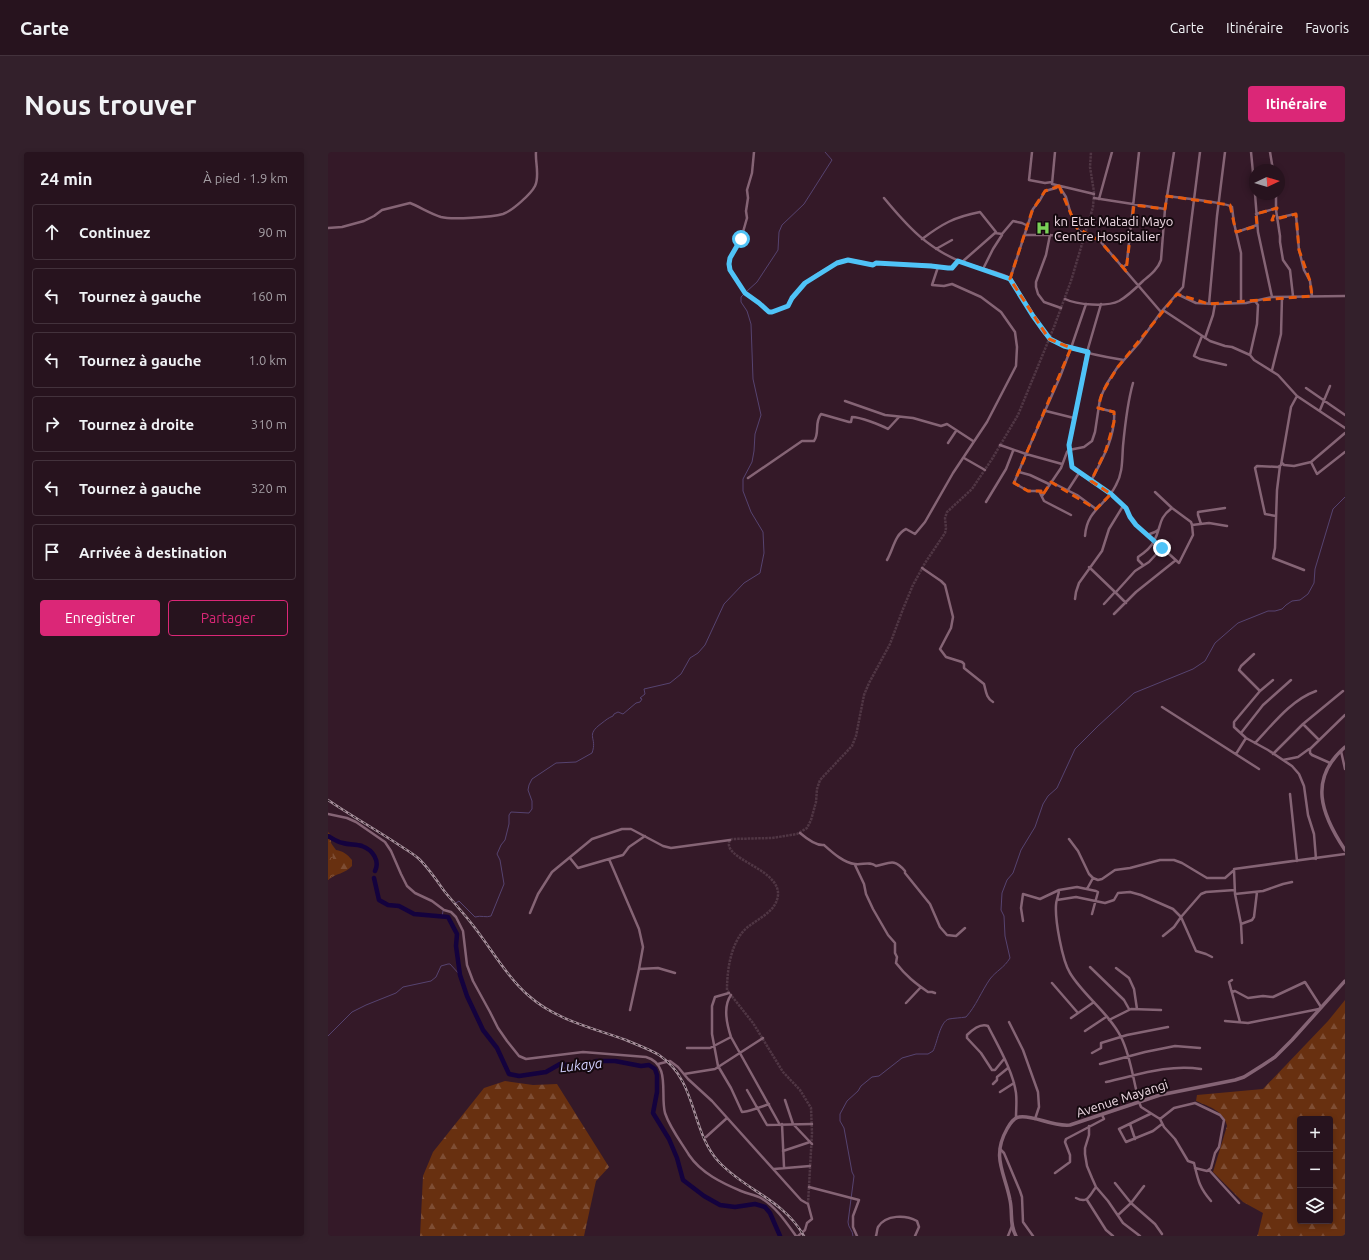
<!DOCTYPE html>
<html lang="fr">
<meta charset="utf-8">
<style>
:root{--surface:#27131e;--page:#33202b;--text:#f1f3f6;--muted:#a49ea4;--line:#43323c;--accent:#db2777}
body{margin:0;font-family:Ubuntu,sans-serif;background:var(--page);color:var(--text)}
.controls{position:absolute;right:12px;bottom:12px;display:grid;overflow:hidden;border-radius:4px;box-shadow:0 2px 6px #0003}
.controls button{width:36px;height:36px;display:grid;place-items:center;padding:0;border:0;border-bottom:1px solid var(--line);background:var(--surface);color:var(--text);font:20px sans-serif}
.compass{position:absolute;left:921px;top:12px;width:36px;height:36px;border-radius:50%;background:var(--surface);box-shadow:0 2px 6px #0003;rotate:86deg}
.stop{position:absolute;width:12px;height:12px;margin:-9px;border:3px solid #4fc3f7;border-radius:50%;background:#fff}
.stop.end{background:#4fc3f7;border-color:#fff;box-shadow:0 1px 4px #0008}
.list{margin:0;padding:0;list-style:none}
h2{display:flex;justify-content:space-between;align-items:center;height:52px;margin:0;padding:0 16px;font-size:17px}
h2 small{font-size:13px;font-weight:400;color:var(--muted)}
.list li{display:grid;grid-template-columns:26px 1fr auto;gap:12px;align-items:center;box-sizing:border-box;height:56px;margin:0 8px 8px;padding:0 8px;border:1px solid var(--line);border-radius:4px}
.list b{display:block;font-size:15px;white-space:nowrap}
.list em{font-size:13px;font-style:normal;color:var(--muted)}
.actions{display:flex;gap:8px;padding:12px 16px}
.actions a{flex:1;padding:9px 0;border:1px solid var(--accent);border-radius:4px;text-align:center;font-size:14px;color:var(--accent)}
.actions .main{background:var(--accent);color:#fff}
.icon{flex:none;width:22px;height:22px;fill:none;stroke:currentColor;stroke-width:2;stroke-linecap:round;stroke-linejoin:round}
.map{position:relative;flex:none;width:1017px;height:1084px;overflow:hidden;border-radius:4px}
header{display:flex;align-items:center;gap:24px;box-sizing:border-box;height:56px;padding:0 20px;background:var(--surface);border-bottom:1px solid var(--line)}
header strong{font-size:19px}
nav{display:flex;gap:22px;margin-inline-start:auto;font-size:14px}
.intro{display:flex;align-items:center;justify-content:space-between;box-sizing:border-box;height:96px;padding:0 24px}
h1{margin:0;font-size:28px}
.button{padding:10px 18px;border-radius:4px;background:var(--accent);color:#fff;font-size:14px;font-weight:700}
main{display:flex;gap:24px;padding:0 24px}
aside{flex:1;background:var(--surface);border-radius:4px;box-shadow:0 2px 6px #0003}
.map>svg:first-child{display:block}
</style>
<header>
<strong>Carte</strong>
<nav><a>Carte</a><a>Itinéraire</a><a>Favoris</a></nav>
</header>
<div class="intro"><h1>Nous trouver</h1><a class="button">Itinéraire</a></div>
<main>
<aside>
<h2>24 min<small>À pied · 1.9 km</small></h2>
<ul class="list">
<li><svg class="icon" aria-label="ahead" viewBox="0 0 24 24"><path d="M12 20V5M6 11l6-6 6 6"/></svg><div><b>Continuez</b></div><em>90 m</em></li>
<li><svg class="icon" aria-label="left" viewBox="0 0 24 24"><path d="M17 20v-9H6M10 6l-5 5 5 5"/></svg><div><b>Tournez à gauche</b></div><em>160 m</em></li>
<li><svg class="icon" aria-label="left" viewBox="0 0 24 24"><path d="M17 20v-9H6M10 6l-5 5 5 5"/></svg><div><b>Tournez à gauche</b></div><em>1.0 km</em></li>
<li><svg class="icon" aria-label="right" viewBox="0 0 24 24"><path d="M7 20v-9h11M14 6l5 5-5 5"/></svg><div><b>Tournez à droite</b></div><em>310 m</em></li>
<li><svg class="icon" aria-label="left" viewBox="0 0 24 24"><path d="M17 20v-9H6M10 6l-5 5 5 5"/></svg><div><b>Tournez à gauche</b></div><em>320 m</em></li>
<li><svg class="icon" aria-label="arrive" viewBox="0 0 24 24"><path d="M6 21V4h12l-3 4 3 4H6"/></svg><div><b>Arrivée à destination</b></div></li>
</ul>
<div class="actions"><a class="main">Enregistrer</a><a>Partager</a></div>
</aside>
<div class="map">
<svg width="1017" height="1084" viewBox="0 0 1017 1084">
<defs>
<pattern id="forest-firs" width="22" height="20" patternUnits="userSpaceOnUse"><rect width="22" height="20" fill="#683010"/><path d="M5 1l3.5 6h-7zM16 11l3.5 6h-7z" fill="#7e4d33"/></pattern>
<pattern id="park-crowns" width="20" height="18" patternUnits="userSpaceOnUse"><rect width="20" height="18" fill="#683010"/><path d="M2 6a3 3 0 1 1 6 0M12 15a3 3 0 1 1 6 0" fill="none" stroke="#7e4d33"/></pattern>
</defs>
<rect width="100%" height="100%" fill="#341928"/>
<path fill="url(#forest-firs)" fill-rule="evenodd" d="M0 687 8 698C15 699 19 702 24 708V714C17 722 8 721 0 728Z
M1017 848V1084H929L930 1082 935 1061 915 1050 885 1020 899 974C896 959 882 955 868 949L869 943 935 937 1000 869ZM972 967H1002V1069H972Z
M177 929 205 933 229 932 281 1015 268 1029 256 1084H92L95 1024 105 1000 156 936Z"/>
<path fill="url(#park-crowns)" d="M0 680 2 682 7 722 0 728Z"/>
<g fill="none" stroke-linecap="round" stroke-linejoin="round">
<path stroke="#564370" stroke-width="1" d="M418 140 429 130 450 98 451 80 454 73 476 52 504 8 497 0
M128 751 131 749 147 765C153 763 158 766 163 764L176 732 172 708 169 702 173 693 177 688 181 672V663L183 660 201 661 204 657V649L200 638 201 633 204 627 228 611 248 610 264 601C270 585 256 584 274 571 278 568 280 566 285 564L286 562 290 560 295 562 308 551 312 550 314 547 312 546 317 542 316 537 342 531 353 522 362 506 370 501 377 493 396 452 416 431 432 421 436 401 435 380 423 360 415 339V327L424 310 426 299 427 282 433 263 425 227 423 172 419 159 413 150V145L416 142
M114 765 115 759
M0 884 24 860 38 853 68 841 75 835 103 829 108 825 113 814 120 812H122L132 823
M525 1084C525 1078 520 1076 520 1070L526 1024 524 1020 516 976 512 969V962L519 949 530 939 533 934 544 925 551 924 574 906 588 902H600L605 899C609 892 612 869 621 867 626 866 632 866 638 865 648 854 653 840 662 827 668 819 676 816 682 806L677 784 676 764 673 758 674 741 679 728 685 721 693 698 707 675 715 652 720 644 729 636 747 597 770 574 806 541 865 517 877 509 887 491 910 471 940 459H947L954 457 958 453 964 449 972 448 980 442 986 431 987 417 1005 357 1017 345"/>
<path stroke="#14023e" stroke-width="4.5" d="M0 684C5 687 9 690 15 691 21 693 28 692 34 694 45 698 52 709 47 719
M46 726 51 748 60 753 71 754 86 762 120 765 129 782 128 794 132 823 139 844 155 878 169 896 181 922 191 924 218 920 232 912 252 915 268 909H287L313 914 321 913 327 917 329 923V940L325 961 341 987 349 1006 355 1028 376 1044 392 1053 407 1055 427 1052 437 1055 442 1061 452 1084"/>
<path stroke="#503644" stroke-width="2.5" stroke-dasharray="2.5 1" stroke-linecap="butt" d="M480 1052 484 981 483 956 472 938 455 920 425 871 399 838C399 820 402 797 413 782 423 768 448 763 450 743 452 716 392 707 402 688L404 687 444 686 469 682 479 676 483 668 488 650 489 637 492 628 524 594 528 584 536 543 541 531 562 492 575 457 585 433 597 411 617 381 618 376 617 366 619 360 644 337 664 307 690 263 726 175 743 129 765 55 766 40 762 15 763 0"/>
<path stroke="#856475" stroke-width="2.5" d="M426 0 424 21 419 38 420 46 418 59 419 66 413 87 402 106 401 112 402 119 417 141 431 151 439 159 444 160 460 154C465 146 470 139 477 132 483 125 511 108 520 108 528 108 537 111 545 113L548 111 603 113 620 116H624L630 109
M704 0 701 28 717 31 724 30
M727 0 724 32 766 42
M923 0 927 41
M942 0 945 18
M731 34 738 45 744 66 749 76 751 79 772 89 833 160
M927 42 930 80 944 145
M948 42V58L952 84V90L955 108 962 118 965 144
M839 44C851 46 898 50 904 55L906 71 913 101V151
M556 46C580 75 600 97 636 111 648 115 672 120 682 126 687 130 697 151 701 158 706 166 714 182 722 187 736 198 778 205 795 208
M766 46 837 57
M771 47 784 0
M928 62 949 56
M949 66 967 62 968 63 971 98 976 118 982 129 984 144
M0 76 14 75 36 69 46 64 54 58 82 51C92 55 103 62 113 65 124 68 164 65 175 62 184 59 203 42 207 34 212 24 207 10 208 0
M909 80 929 73
M697 83H722L755 87
M722 83 718 103 708 130V135L710 142 716 150 733 156
M594 87C614 72 626 65 652 60L668 80
M608 97 624 88
M634 110 667 81 674 82 685 69 694 71 700 74
M795 115 799 112V109L811 0
M655 117 665 97 674 83
M682 127 705 57 712 48 717 39 728 36 730 34
M849 142 868 151 887 152 918 151 944 145 1017 144
M737 147C749 153 779 155 791 149 800 144 808 136 815 129 822 123 830 117 833 108L837 57 846 0
M773 152 759 200 741 293 742 308 746 318 783 342 798 356 802 365 809 373 851 411 865 383 864 373 863 370 844 356 827 340
M881 152 889 64 897 0
M835 158 882 189 897 194 904 195 922 203 926 208 950 223 969 244 1017 276
M874 184 866 204 872 207 898 213
M877 186 885 163 887 152
M922 203 929 172 930 153 927 149
M944 218 953 182 954 145
M978 236 1017 263
M517 249 557 263 585 266 613 274 619 272 645 289
M992 258 1002 234
M718 259 746 266
M620 291 628 279
M672 293 698 302 732 225 743 196 758 152
M636 306 657 318
M983 310 989 322 1017 300
M954 311 956 313 966 314 983 310 1017 281
M734 312 698 302 686 331 700 339H711L716 349 743 363
M952 314 949 338 947 396 945 406 976 418
M691 320 702 323 721 332
M420 326 474 289H486C492 281 486 271 493 262L521 270H523L524 265C532 265 553 273 560 277L571 265
M763 329C774 308 788 284 786 260L770 256
M723 330 749 343 768 357
M740 338 751 321
M714 344 733 316 739 300 741 298 756 295 764 289 767 280 772 247 778 233 789 216 811 191 833 160 855 135 872 0
M658 350 678 317 685 299
M948 364 937 362 927 316 929 314 950 315 953 313 963 255 969 244
M873 372 870 363V360L897 356
M864 373 881 371 899 374
M819 383 827 380 830 378
M757 384C759 357 778 354 788 333 795 321 794 307 795 294 797 273 799 252 805 231
M559 408C565 398 567 382 578 377L587 382 597 370 625 321 659 270 688 214 689 195 687 180 673 160 653 145 624 132 616 134 604 133 610 115
M815 413 810 408V405C816 401 823 396 826 389 834 375 829 367 844 356
M761 415 787 440H788L807 419 821 410 834 396
M594 416 613 429 617 433 625 465 623 476 612 497 618 505 634 510 636 512V516L656 532C658 539 658 546 665 550
M747 447 748 440 751 431 774 399 781 377 795 354
M776 452 787 440 798 451
M786 462 808 440 848 408
M926 502 913 514 911 518 932 539
M945 528 932 539 906 570V575L918 586 940 598 964 614 971 622 976 634 980 663 986 682 988 707
M834 555 931 617
M975 572 991 588
M913 581 935 553 963 528
M927 591C945 572 963 548 988 539
M1013 599 1017 617
M908 602 918 586
M945 602 975 572 1015 539
M955 608 970 605 981 597
M1002 611 984 603 982 601V597L1017 563
M962 642 969 709
M0 662 19 666 28 670 57 690 63 699 73 722 79 734 87 741 104 749 116 758 123 760 128 765 135 779 139 813 145 829 162 860 170 876 179 889 191 904 198 907 255 900 318 905C343 912 332 942 337 961 342 976 353 990 361 1003 373 1021 394 1031 413 1039 420 1042 427 1043 433 1046 448 1055 458 1070 468 1084
M472 681C479 687 488 694 496 693 505 701 516 711 527 712 535 713 542 709 548 714 562 711 566 706 577 719V721L602 752 612 775 619 783 628 784 637 776
M741 687 750 699 761 722 765 726 770 728 774 727 787 718 802 716 832 708H846L854 711 879 726H897L905 719
M242 706 250 716 281 707 311 777 315 795 311 817 330 816 347 821
M281 707 295 703 301 695 317 684
M527 713 536 732 538 742 545 757 560 783 567 791V801L569 805 568 811C578 824 587 831 600 840H604L607 841
M759 737 765 726
M731 738C731 743 728 748 728 753 727 768 734 808 742 821 755 843 781 861 793 885 803 905 805 928 811 949
M907 742 935 739 955 732 964 730
M729 748 748 745 777 751 786 748 790 741 802 740 813 743 845 757 853 765 868 799 878 802 884 805
M202 761 210 742 224 720 264 687 294 677H303L335 694 343 696 402 688
M695 769 693 756 695 742 712 747 731 738 749 735 768 739 770 740 764 762
M913 772 924 768 926 765 929 740
M835 784 846 775 853 765 873 742 878 740 907 738
M914 791 913 772 907 742 906 717 1017 702
M762 815 796 848 801 857
M788 816 801 826 806 837 809 857
M904 828 901 830 912 870
M724 831 750 861
M904 840 907 839 920 846 935 844 945 845 977 830 993 855
M401 841 387 845 384 854V882L390 914 403 936 414 960C419 960 436 954 441 952
M403 843C395 854 399 873 403 885L452 973
M578 851 593 835
M302 858 311 817
M743 866 766 850
M781 868 803 857 833 858
M897 869 920 871 991 857
M681 870 695 898 710 940 711 955 707 967
M757 879 778 865
M359 896H382L403 885
M764 901 773 896V891L799 883 840 875
M676 907 667 918H664L653 901 639 886V883C644 878 653 871 660 874 670 894 685 919 688 941 689 949 688 958 688 966
M330 912 342 909 350 915 360 927 384 949 473 1048 480 1052 484 1067 479 1071 477 1078 470 1084
M772 912 817 900 847 894 872 896
M356 922 387 917 435 886
M778 930C810 923 840 912 873 917
M665 932 669 928V925L680 916
M419 938 439 973 484 972
M672 940 686 931
M457 948 465 972 484 992
M811 950 813 955 832 967 836 975 847 987 860 1009 866 1011C870 1028 871 1035 883 1049
M822 962 791 977 798 990 825 979 834 972
M832 967 846 956 867 951 892 963 896 968 891 995 887 1001 883 1016 879 1019 867 1016
M454 972 456 1015
M802 972 807 987
M761 974V983L757 996V1002L759 1014 764 1026 768 1035 780 1049 795 1071 812 1084
M378 985 399 966
M672 997 676 1001 692 1039 694 1045 695 1070 705 1084
M455 999 482 990
M446 1017 482 1014
M881 1018 911 1051
M727 1021 742 1010V1003L737 990 738 987 776 967 774 963
M787 1031 803 1051 816 1034
M481 1035 531 1048 525 1064V1075L529 1084
M748 1046C760 1052 761 1044 768 1035
M759 1048 778 1078 785 1084
M790 1063 803 1051 827 1072 834 1082
M548 1084C549 1081 549 1077 550 1075 558 1062 578 1063 589 1069L591 1075 587 1084
M680 1084 684 1074"/>
<path stroke="#856475" stroke-width="3.5" d="M1017 595C980 627 993 662 1017 698
M688 1084C681 1071 685 1062 682 1048 677 1021 663 1005 679 977 682 972 685 966 691 965 704 962 724 975 742 973L832 943 907 928 916 925 935 913 947 905 964 888 1017 829"/>
<defs>
<path id="rail" d="M0 648C22 663 45 676 68 691 75 696 83 700 90 706 100 715 109 729 117 740 127 752 138 764 147 776 164 798 180 826 201 844 228 868 265 876 298 888 309 893 321 897 331 903 370 929 362 979 391 1010 418 1039 455 1047 476 1084"/>
</defs>
<use href="#rail" stroke="#a58e9a" stroke-width="2.5"/>
<use href="#rail" stroke="#15090f" stroke-width="1" stroke-dasharray="3" stroke-linecap="butt"/>
</g>
<g fill="none" stroke-linecap="round" stroke-linejoin="round">
<path stroke="#4fc3f7" stroke-width="5" d="M413 87 402 106 401 112 402 118 417 141 431 151 441 160H444L460 154 464 146 477 131 509 111 520 108 545 113 548 111 603 114 620 116H624L630 109 682 127 705 164 722 187 736 194 760 200 741 293 744 315 783 342 798 356 802 365 808 373 834 396"/>
</g>
<path fill="none" stroke="#e8590c" stroke-width="3" stroke-dasharray="8 5" stroke-linejoin="round" d="M731 34 749 76 772 89 798 119 806 53 837 57 839 44 902 53 908 80 929 74 928 62 949 56 944 68 968 62 971 98 982 129 984 144 881 152 849 142 789 216 774 241 770 256 786 260V270L778 298 763 329 783 342 768 357 723 330 714 344 713 339H700L686 331 743 196 721 187 682 127 704 59 717 39Z"/>
<defs>
<symbol id="hospital-bare" viewBox="-9 -9 18 18"><path d="M-5-5h3v3.5h4V-5h3V5h-3V1.5h-4V5h-3Z" fill="#79d157" stroke="#15090f" stroke-width="2.5" paint-order="stroke"/></symbol>
</defs>
<g fill-rule="evenodd">
<use href="#hospital-bare" x="705" y="66" width="20" height="20"/>
</g>
<g text-anchor="middle" dominant-baseline="central" stroke-width="4" stroke-linejoin="round" paint-order="stroke">
<g font-size="13" fill="#efdbe5" stroke="#15090f" text-anchor="start">
<text x="726" y="69">kn Etat Matadi Mayo<tspan x="726" dy="15">Centre Hospitalier</tspan></text>
</g>
<g font-size="13" fill="#efdbe5" stroke="#15090f">
<text transform="translate(794 946) rotate(-18)">Avenue Mayangi</text>
</g>
<g font-size="14" font-style="italic" fill="#d0cffd" stroke="#15090f">
<text transform="translate(253 913) rotate(-6)">Lukaya</text>
</g>
</g>
</svg>
<div class="controls">
<button>+</button>
<button>−</button>
<button><svg class="icon" aria-label="layers" viewBox="0 0 24 24"><path d="M12 4l9 5-9 5-9-5zM3 14l9 5 9-5"/></svg></button>
</div>
<svg class="compass" viewBox="-18 -18 36 36"><path d="M0-13l5 13h-10z" fill="#e53935"/><path d="M0 13l5-13h-10z" fill="#a49ea4"/></svg>
<div class="stop" style="left:413px;top:87px"></div>
<div class="stop end" style="left:834px;top:396px"></div>
</div>
</main>
